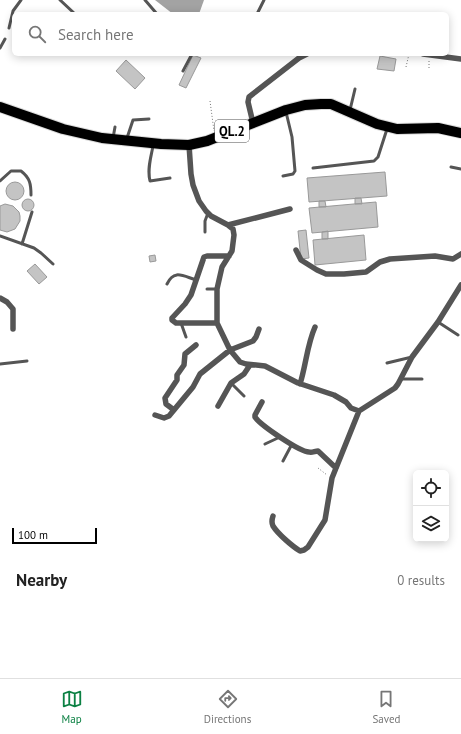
<!DOCTYPE html>
<style>
:root{--surface:#fff;--page:#f6f6f6;--text:#222;--muted:#767676;--line:#e0e0e0;--accent:#0b8043}
body{margin:0;font-family:"PT Sans",sans-serif;background:var(--page);color:var(--text)}
.controls{position:absolute;right:12px;bottom:12px;display:grid;overflow:hidden;border-radius:6px;box-shadow:0 2px 10px #0003}
.controls button{width:36px;height:36px;display:grid;place-items:center;padding:0;border:0;border-bottom:1px solid var(--line);background:var(--surface);color:var(--text);font:20px sans-serif}
.scale{position:absolute;left:12px;bottom:10px;width:85px;box-sizing:border-box;padding-left:4px;border:2px solid #000;border-top:0;font-size:11px;line-height:14px;white-space:nowrap;color:#000;-webkit-text-stroke:3px #fff;paint-order:stroke}
.list{margin:0;padding:0;list-style:none}
h2{display:flex;justify-content:space-between;align-items:center;height:52px;margin:0;padding:0 16px;font-size:17px}
h2 small{font-size:13px;font-weight:400;color:var(--muted)}
.icon{flex:none;width:22px;height:22px;fill:none;stroke:currentColor;stroke-width:2;stroke-linecap:round;stroke-linejoin:round}
.map{position:relative;flex:none;width:461px;height:554px;overflow:hidden}
.search{position:absolute;background:var(--surface);box-shadow:0 2px 10px #0003;left:12px;right:12px;top:12px;height:44px;display:flex;align-items:center;gap:10px;box-sizing:border-box;padding:0 14px;border-radius:6px;color:var(--muted);font-size:15px}
.sheet{height:124px;background:var(--surface)}
nav{display:flex;justify-content:space-around;align-items:center;box-sizing:border-box;height:56px;border-top:1px solid var(--line);background:var(--surface);font-size:11px;color:var(--muted)}
nav a{display:grid;justify-items:center;gap:2px}
nav .on{color:var(--accent)}
.map>svg:first-child{display:block}
</style>
<div class="map">
<svg width="461" height="554" viewBox="0 0 461 554">
<rect width="100%" height="100%" fill="#fff"/>
<path fill="#a3a3a3" d="M155 0H204L199 14H173Z"/>
<path fill="#c4c4c4" stroke="#999" d="M193 55 201 58 186 88 179 85Z
M380 56 396 59 394 71 377 69Z
M126 60 145 78 135 89 116 71Z
M385 172 387 196 309 202 307 178Z
M6 191a9 9 0 1 1 18 0a9 9 0 1 1-18 0Z
M355 198H361L362 204H355Z
M22 205a6 6 0 1 1 12 0a6 6 0 1 1-12 0Z
M319 201H325L326 207H319Z
M376 202 378 227 312 233 309 208Z
M5 204 13 206 19 212 20 216V221L15 229 7 232 0 230V206Z
M306 230 309 258 301 259 298 231Z
M328 231V239H322V232Z
M364 235 366 260 315 265 313 240Z
M155 255 156 261 150 262 149 256Z
M35 264 47 277 39 284 27 271Z"/>
<g fill="none" stroke-linecap="round" stroke-linejoin="round">
<defs>
<path id="trunk" d="M0 107 63 129 102 138 161 144 189 145 207 141 286 110 305 105 321 104H331L377 124 397 129 438 128 461 133"/>
</defs>
<use href="#trunk" stroke="#dbdbdb" stroke-width="12"/>
<path stroke="#777" stroke-width="1" stroke-dasharray="1 2" stroke-linecap="butt" d="M406 67 409 54
M429 68V61
M210 101 214 131
M318 468 327 475"/>
<path stroke="#555" stroke-width="3" d="M60 0 75 14
M145 0 157 14
M257 14 264 0
M9 28 13 11 21 0
M0 48 5 39
M183 71 192 54
M350 110 355 89
M113 138 115 127
M127 138 133 120 149 119
M153 146C151 157 147 169 150 181L170 178
M451 167 461 169
M313 168 374 161 378 157 387 129
M283 176 293 174 295 171 292 137 286 112
M0 181 11 171H21C30 178 31 184 31 195
M205 232V221L208 213
M0 236 34 248 41 253 53 264
M22 244 32 212
M167 284C174 269 183 276 196 280
M207 289H217
M438 322 458 335
M181 323 186 337
M387 363 412 357
M0 364 27 361
M402 379H422
M231 383 244 396
M265 444 280 437
M283 461 292 444"/>
<path stroke="#555" stroke-width="5.5" d="M423 54 461 59
M253 123 248 102 249 97 299 58 307 54
M189 145 191 174 193 185 199 201 206 211 211 216 228 225 233 229 234 235 232 251 222 267 217 289V323L230 350 240 362 246 364 265 366 298 383 334 395 346 402 351 408 359 411
M228 225 290 209
M296 250 301 260 317 270 326 274H344L366 272 380 262 390 259 435 256 453 259 461 254
M0 298 7 302 13 309V329
M217 323H176L172 320V318L185 304 191 295 204 257 207 256H229
M300 384C306 365 307 345 315 327
M262 402 255 415V417C260 425 300 452 309 452 312 453 315 451 318 451L336 468
M218 406 231 383 244 374 250 365
M174 410 166 404 165 398 177 380V375L184 365 185 354 196 345
M155 415 164 418 169 416 193 387 200 374 230 350 253 341 256 337 259 329
M273 516C272 519 271 522 273 526 278 534 292 546 300 551L304 550 308 547 325 520 332 478 359 411 395 388 398 384 412 357 438 322 461 285"/>
<use href="#trunk" stroke="#000" stroke-width="10"/>
</g>
<g text-anchor="middle" dominant-baseline="central" stroke-width="4" stroke-linejoin="round" paint-order="stroke">
<rect fill="#fff" stroke="#4c4c4c" stroke-width="1" x="215" y="120" width="34" height="22" rx="3"/>
<g font-size="13" font-weight="bold" fill="#000">
<text x="232" y="131">QL.2</text>
</g>
</g>
</svg>
<div class="controls">
<button><svg class="icon" aria-label="locate" viewBox="0 0 24 24"><circle cx="12" cy="12" r="6"/><path d="M12 2v4M12 18v4M2 12h4M18 12h4"/></svg></button>
<button><svg class="icon" aria-label="layers" viewBox="0 0 24 24"><path d="M12 4l9 5-9 5-9-5zM3 14l9 5 9-5"/></svg></button>
</div>
<div class="scale">100 m</div>
<div class="search"><svg class="icon" aria-label="search" viewBox="0 0 24 24"><circle cx="10" cy="10" r="6"/><path d="M15 15l6 6"/></svg>Search here</div>
</div>
<section class="sheet">
<h2>Nearby<small>0 results</small></h2>
<ul class="list">
</ul>
</section>
<nav>
<a class="on"><svg class="icon" aria-label="map" viewBox="0 0 24 24"><path d="M3 6l6-2 6 2 6-2v14l-6 2-6-2-6 2zM9 4v14M15 6v14"/></svg>Map</a>
<a><svg class="icon" aria-label="directions" viewBox="0 0 24 24"><path d="M12 3l9 9-9 9-9-9zM9 14v-3h6M13 9l2 2-2 2"/></svg>Directions</a>
<a><svg class="icon" aria-label="saved" viewBox="0 0 24 24"><path d="M7 4h10v16l-5-4-5 4z"/></svg>Saved</a>
</nav>
